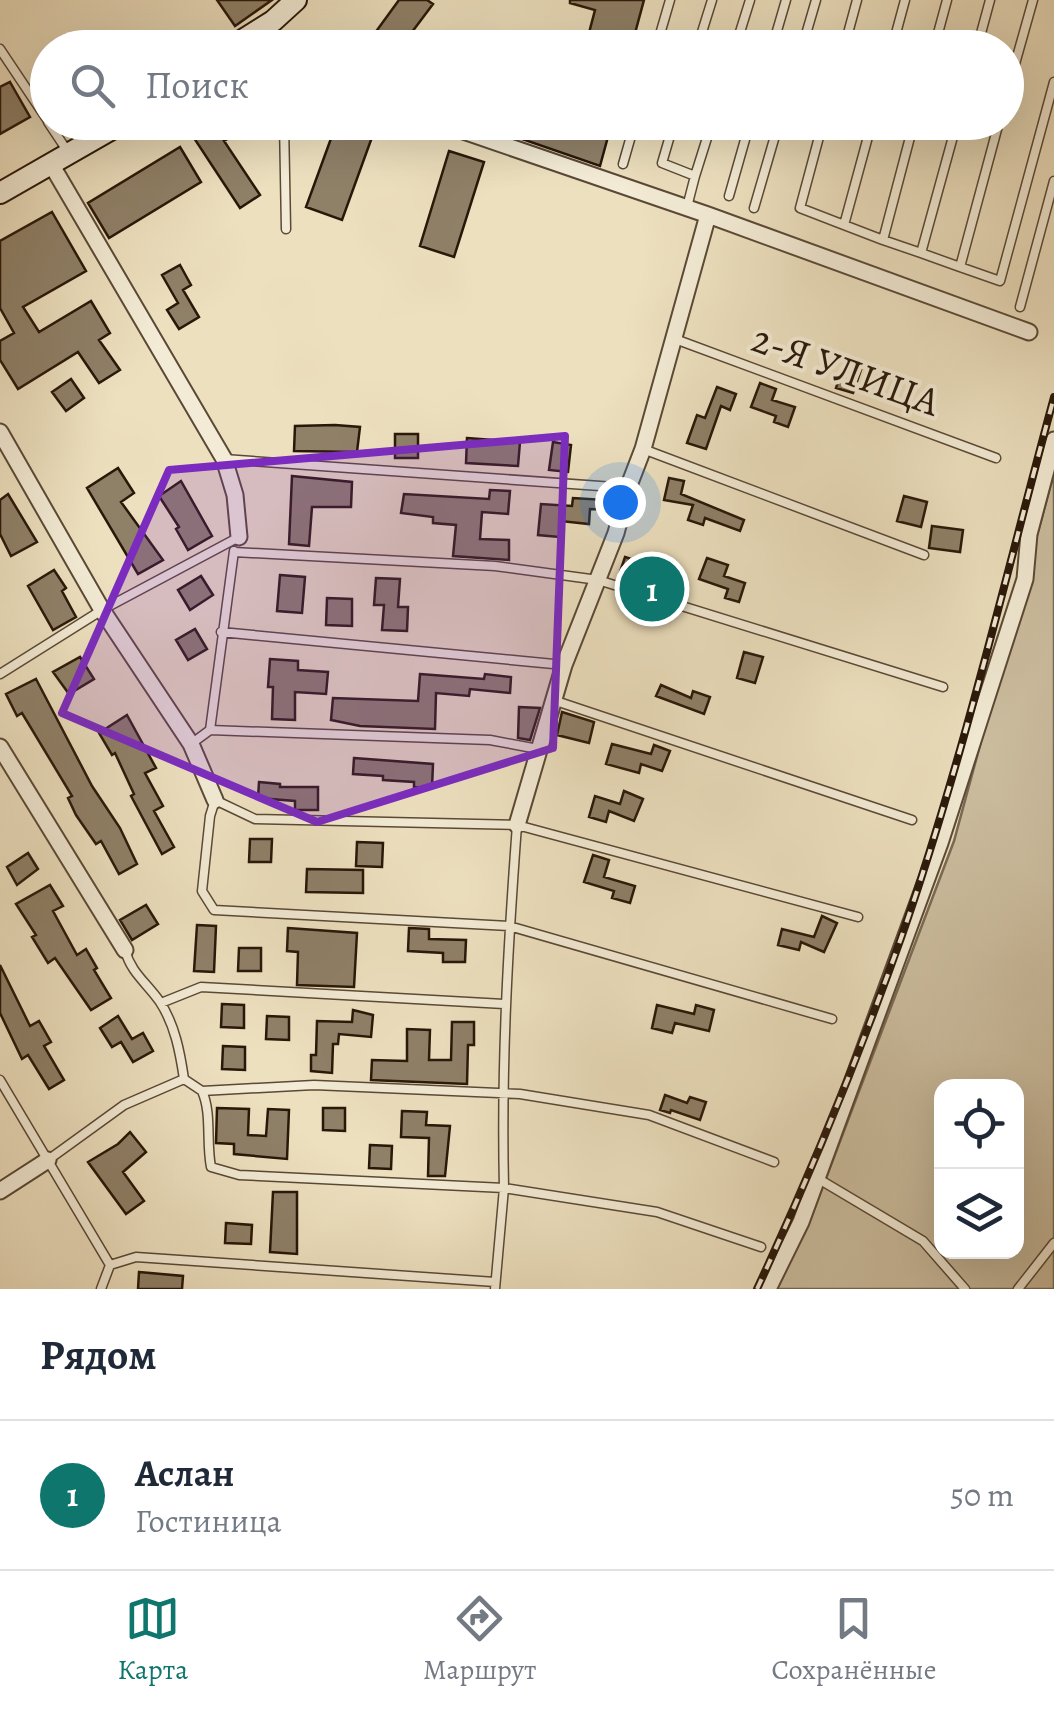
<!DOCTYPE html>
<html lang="ru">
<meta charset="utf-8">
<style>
:root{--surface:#fff;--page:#f2f2f3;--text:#1f2937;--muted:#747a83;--line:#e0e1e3;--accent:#0f766e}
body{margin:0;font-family:Alegreya,serif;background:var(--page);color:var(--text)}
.controls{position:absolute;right:30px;bottom:30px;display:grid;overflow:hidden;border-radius:20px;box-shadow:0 10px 40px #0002}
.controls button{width:90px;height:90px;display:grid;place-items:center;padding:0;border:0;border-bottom:2px solid var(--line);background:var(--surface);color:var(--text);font:50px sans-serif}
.you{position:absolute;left:620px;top:502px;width:35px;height:35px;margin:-25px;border:8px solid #fff;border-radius:50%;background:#1a73e8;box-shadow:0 0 0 15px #1a73e833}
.badge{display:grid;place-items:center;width:65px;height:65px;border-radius:50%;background:var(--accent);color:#fff;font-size:32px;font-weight:700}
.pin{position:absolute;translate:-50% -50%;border:5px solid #fff;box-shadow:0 2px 10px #0006}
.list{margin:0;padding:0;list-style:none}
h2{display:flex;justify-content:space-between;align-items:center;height:130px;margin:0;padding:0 40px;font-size:42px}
h2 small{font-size:32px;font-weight:400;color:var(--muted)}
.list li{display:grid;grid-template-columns:65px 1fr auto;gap:30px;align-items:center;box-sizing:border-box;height:150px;padding:0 40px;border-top:2px solid var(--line)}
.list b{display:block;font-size:38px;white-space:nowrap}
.list p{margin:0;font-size:32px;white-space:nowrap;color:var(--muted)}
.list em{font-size:32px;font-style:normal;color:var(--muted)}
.icon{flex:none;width:55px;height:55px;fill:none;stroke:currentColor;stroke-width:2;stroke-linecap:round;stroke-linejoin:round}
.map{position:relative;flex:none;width:1054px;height:1289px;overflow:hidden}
.search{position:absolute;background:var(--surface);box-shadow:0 10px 40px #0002;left:30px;right:30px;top:30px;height:110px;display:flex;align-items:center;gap:25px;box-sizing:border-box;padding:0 35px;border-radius:55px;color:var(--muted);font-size:38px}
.sheet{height:280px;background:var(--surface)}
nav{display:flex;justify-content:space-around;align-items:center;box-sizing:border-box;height:140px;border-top:2px solid var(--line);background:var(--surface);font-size:28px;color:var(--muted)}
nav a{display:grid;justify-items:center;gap:5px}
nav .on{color:var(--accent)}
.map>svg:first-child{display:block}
</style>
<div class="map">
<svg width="1054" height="1289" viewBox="0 0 1054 1289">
<rect width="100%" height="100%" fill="#ede0bf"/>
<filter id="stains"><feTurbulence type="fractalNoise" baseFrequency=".002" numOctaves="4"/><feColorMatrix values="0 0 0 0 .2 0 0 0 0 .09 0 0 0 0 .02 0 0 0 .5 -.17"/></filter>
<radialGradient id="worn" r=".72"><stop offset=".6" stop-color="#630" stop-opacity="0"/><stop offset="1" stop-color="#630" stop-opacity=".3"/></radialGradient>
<path fill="#ccbea0" stroke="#7a6a54" stroke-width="2.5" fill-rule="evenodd" d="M1054 473V1289H776L809 1223 954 841ZM942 1086H1016V1252H942Z"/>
<path fill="#8f8068" stroke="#291709" stroke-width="2.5" d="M217 0H272L235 26Z
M399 0H427L433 4 400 48H364Z
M570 0H644L631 48H585L595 10 570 3Z
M10 82 30 117 0 134V87Z
M206 122H256L224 141 260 195 240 208 190 132Z
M337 122H357L375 129 342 220 306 207Z
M473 122H612L600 166Z
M180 147 201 182 109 238 88 203Z
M449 151 484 162 454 257 420 246Z
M52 212 86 271 23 307 39 332 91 301 110 333 99 340 120 370 99 383 78 352 18 389 0 360V341L14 333 0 308V241Z
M180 265 191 285 183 290 199 317 179 329 167 310 178 303 162 275Z
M846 358 863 364 853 393 836 388Z
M71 379 84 398 66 411 52 392Z
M760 383 776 389 772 400 795 407 788 427 774 422 776 416 751 407Z
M717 387 736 394 730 410 721 406 706 449 687 443 697 415 705 418Z
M335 425 360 427 357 452 294 451 295 426Z
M395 434H418V458H395Z
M467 438 520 442 518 466 466 463Z
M553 442 571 445 568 472 549 470Z
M118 468 134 493 121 502 163 560 138 574 87 488Z
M292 476 352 482 351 507H312L309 546 289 544Z
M669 478 684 481 681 494 744 520 740 531 705 518 703 525 688 520 693 505 664 500Z
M181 481 212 536 188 550 176 529 179 527 159 496Z
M490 490 510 491 508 514 482 512 480 539 509 540V560L453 556 456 525 433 523V517L401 513 404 494 489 499Z
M8 494 37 542 11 556 0 534V500Z
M605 496H614L610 510 590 509 589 524 561 521 559 537 538 535 541 504 572 506 573 498 605 500Z
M904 496 927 502 921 527 897 521Z
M932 526 963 530 960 552 929 548Z
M625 557 659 568 652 589 618 578Z
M707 558 728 565 724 576 745 583 739 602 725 598 728 589 699 579Z
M54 570 66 588 62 591 76 617 53 630 28 586Z
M280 575 305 577 302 613 277 611Z
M201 576 213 595 190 610 178 590Z
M376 578 400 579 398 607H408L407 631 382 630 384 605H374Z
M327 598 352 599V626L326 625Z
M195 629 207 649 188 660 176 640Z
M744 652 763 657 755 683 737 678Z
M80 657 94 679 69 694 53 672Z
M270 659 298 661V670L328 672 326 694 295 692V720L272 719 273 687H268Z
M420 674 484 679 485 674 511 677 510 693 470 689 469 696 436 693 435 729 360 726 331 720 333 698 418 701Z
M36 679 92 786 120 828 137 864 119 874 101 841 96 844 76 815 68 798 72 796 22 713 17 716 6 694Z
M661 685 691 698 693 691 710 697 704 714 656 696Z
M519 707 540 708 530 740 518 738Z
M562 712 594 722 589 743 557 735Z
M127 715 156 768 145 773 163 806 154 811 174 847 162 854 131 796 134 794 115 753 112 755 99 733Z
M612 744 651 754 654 745 670 751 662 771 641 764 639 773 606 764Z
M354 758 433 764 432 788 414 787V782L383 780V776L353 774Z
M259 782 280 784V787H318V810H295V801L258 798Z
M624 791 643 799 634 821 609 811 606 822 589 817 595 796 620 804Z
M250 839H272L271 862H249Z
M357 842 383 843 382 867 356 866Z
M28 853 38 869 17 885 7 867Z
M593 855 609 860 604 877 635 886 630 903 612 898 614 891 584 882Z
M307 869 363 870V893L306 892Z
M50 885 63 906 53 911 77 955 86 949 97 968 94 970 111 998 91 1010 55 958 48 963 32 937 36 935 16 904Z
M146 905 158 924 132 940 120 920Z
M822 916 837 923 824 952 801 942 799 950 778 945 782 929 814 937Z
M197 925 216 926 214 972 194 971Z
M288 928 357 933 354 987 297 985 298 952 287 951Z
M409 928 429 929V939L466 940 465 962H443V953L408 951Z
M239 948H261V971H238Z
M0 965 30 1026 39 1021 51 1042 44 1046 64 1080 49 1089 28 1055 22 1059 0 1013Z
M222 1004 244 1005V1028L221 1027Z
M657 1005 694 1014 696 1005 714 1010 709 1031 675 1023 672 1033 652 1028Z
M353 1010 373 1015 371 1037 339 1034 338 1044H333L332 1073 311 1071V1055H316L317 1021 352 1022Z
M118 1016 132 1039 143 1033 153 1051 133 1062 121 1042 112 1047 100 1028Z
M267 1016 289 1017V1040L266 1039Z
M452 1022H474V1045H468L467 1084 371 1080 372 1060 407 1061V1029L430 1030 429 1060H451Z
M223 1046 245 1047V1070L222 1069Z
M665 1095 687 1103 690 1097 706 1102 700 1120 671 1110 670 1113 660 1110Z
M217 1108 249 1109 248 1135 266 1136 268 1109 289 1110 287 1159 234 1154V1144L216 1143Z
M323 1108H345V1131L323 1130Z
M402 1111 427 1112 426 1125 450 1126 445 1176H428L429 1138 401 1137Z
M130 1132 146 1152 123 1172 144 1201 126 1214 88 1162 118 1144Z
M370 1145 392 1146 391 1169 369 1168Z
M273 1192H297V1254L270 1252Z
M226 1223 252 1225 251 1244 225 1243Z
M139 1272 183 1276 182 1289H138Z"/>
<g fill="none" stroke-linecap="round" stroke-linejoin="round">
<defs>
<path id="lane" d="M656 48 670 0
M697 48 712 0
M735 48 750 0
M772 48 786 0
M802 48 816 0
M844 48 857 0
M892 48 905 0
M934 48 947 0
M977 48 990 0
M0 49 48 121
M1006 96 1033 0
M48 122 64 146
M284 122 286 229
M674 122 662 163 695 176 712 122
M823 122 800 208 844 225 872 122
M957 122 921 253 960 267
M999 122 960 267 1000 281 1054 82
M623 164 635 122
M729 196 750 122
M687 207 695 176
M754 208 779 122
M844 225 883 240 914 122
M883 240 921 253
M1020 307 1054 181
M675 339 996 458
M643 449 924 555
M224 459 628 488
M234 552 495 566 598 580 943 687
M221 632 564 665
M0 674 102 610 239 537
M553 700 912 820
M210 730 490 740 538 749
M191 744 210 730 234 551
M161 1003 201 987 504 1004
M832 1019 509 926 214 910 202 891 210 816 215 800 255 819 517 825 858 917
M184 1079 202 1091 314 1085 520 1094 649 1115 774 1162
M0 1080 110 1265 101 1289
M202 1091C212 1113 206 1142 211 1167L239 1175 504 1188C501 1066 508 946 517 825
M48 1160 124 1105 184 1079C180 1052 175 1025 160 1002 147 983 131 973 125 950
M817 1178 923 1241 965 1289
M110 1265 136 1257 495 1282
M495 1289 504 1188 657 1212 761 1247
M1018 1289 1054 1243"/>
<path id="street" d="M260 41 271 48
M437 122 708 215 1029 332
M51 164 224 459 235 495 239 537
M0 432 102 610 191 744 215 800
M0 747 125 950
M517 825 564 665 616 533 628 488 643 449 708 215
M0 1191 48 1160
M768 1289 801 1222 940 843 1025 579 1029 534 1054 440"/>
<path id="secondary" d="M230 48 273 21 296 0
M0 193 124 122"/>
</defs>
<use href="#lane" stroke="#5a4936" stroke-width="11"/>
<use href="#street" stroke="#5a4936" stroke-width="19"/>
<use href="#secondary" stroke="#291709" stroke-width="24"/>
<use href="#lane" stroke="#f3ebd5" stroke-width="8"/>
<use href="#street" stroke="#f3ebd5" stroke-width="15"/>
<use href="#secondary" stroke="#f3ebd5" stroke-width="20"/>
<defs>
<path id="rail" d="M757 1289C810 1175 859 1056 901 938 963 761 1005 578 1054 397"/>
</defs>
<use href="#rail" stroke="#291709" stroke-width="8"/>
<use href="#rail" stroke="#f3ebd5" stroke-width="4" stroke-dasharray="11" stroke-linecap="butt"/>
</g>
<path fill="#7b2cbf" fill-opacity="0.2" stroke="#7b2cbf" stroke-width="8" stroke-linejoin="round" d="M565 436 553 748 317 822 62 713 169 470Z"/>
<g text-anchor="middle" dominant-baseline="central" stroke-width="8" stroke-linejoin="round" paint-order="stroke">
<g font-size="40" fill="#291709" stroke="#f3ebd5">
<text transform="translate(846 370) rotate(20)">2-Я УЛИЦА</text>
</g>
</g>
<rect width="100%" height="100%" filter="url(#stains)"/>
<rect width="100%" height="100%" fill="url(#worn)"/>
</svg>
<div class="controls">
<button><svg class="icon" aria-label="locate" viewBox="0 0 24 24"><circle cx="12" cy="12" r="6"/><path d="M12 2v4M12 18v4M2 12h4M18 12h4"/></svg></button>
<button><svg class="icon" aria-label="layers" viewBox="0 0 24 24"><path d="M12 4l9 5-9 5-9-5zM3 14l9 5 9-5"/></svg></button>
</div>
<div class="you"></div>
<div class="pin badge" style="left:652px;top:589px">1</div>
<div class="search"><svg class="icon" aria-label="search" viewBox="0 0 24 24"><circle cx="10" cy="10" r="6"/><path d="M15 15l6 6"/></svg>Поиск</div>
</div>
<section class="sheet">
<h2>Рядом<small></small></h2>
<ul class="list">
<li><span class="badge">1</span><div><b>Аслан</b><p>Гостиница</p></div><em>50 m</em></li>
</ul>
</section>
<nav>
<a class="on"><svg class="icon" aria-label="map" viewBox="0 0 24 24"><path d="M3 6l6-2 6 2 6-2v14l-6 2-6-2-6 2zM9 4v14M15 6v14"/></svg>Карта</a>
<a><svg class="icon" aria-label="directions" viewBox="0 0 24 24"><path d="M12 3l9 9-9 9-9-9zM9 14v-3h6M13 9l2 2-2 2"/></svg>Маршрут</a>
<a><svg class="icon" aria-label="saved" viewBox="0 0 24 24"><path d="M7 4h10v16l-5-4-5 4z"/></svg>Сохранённые</a>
</nav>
